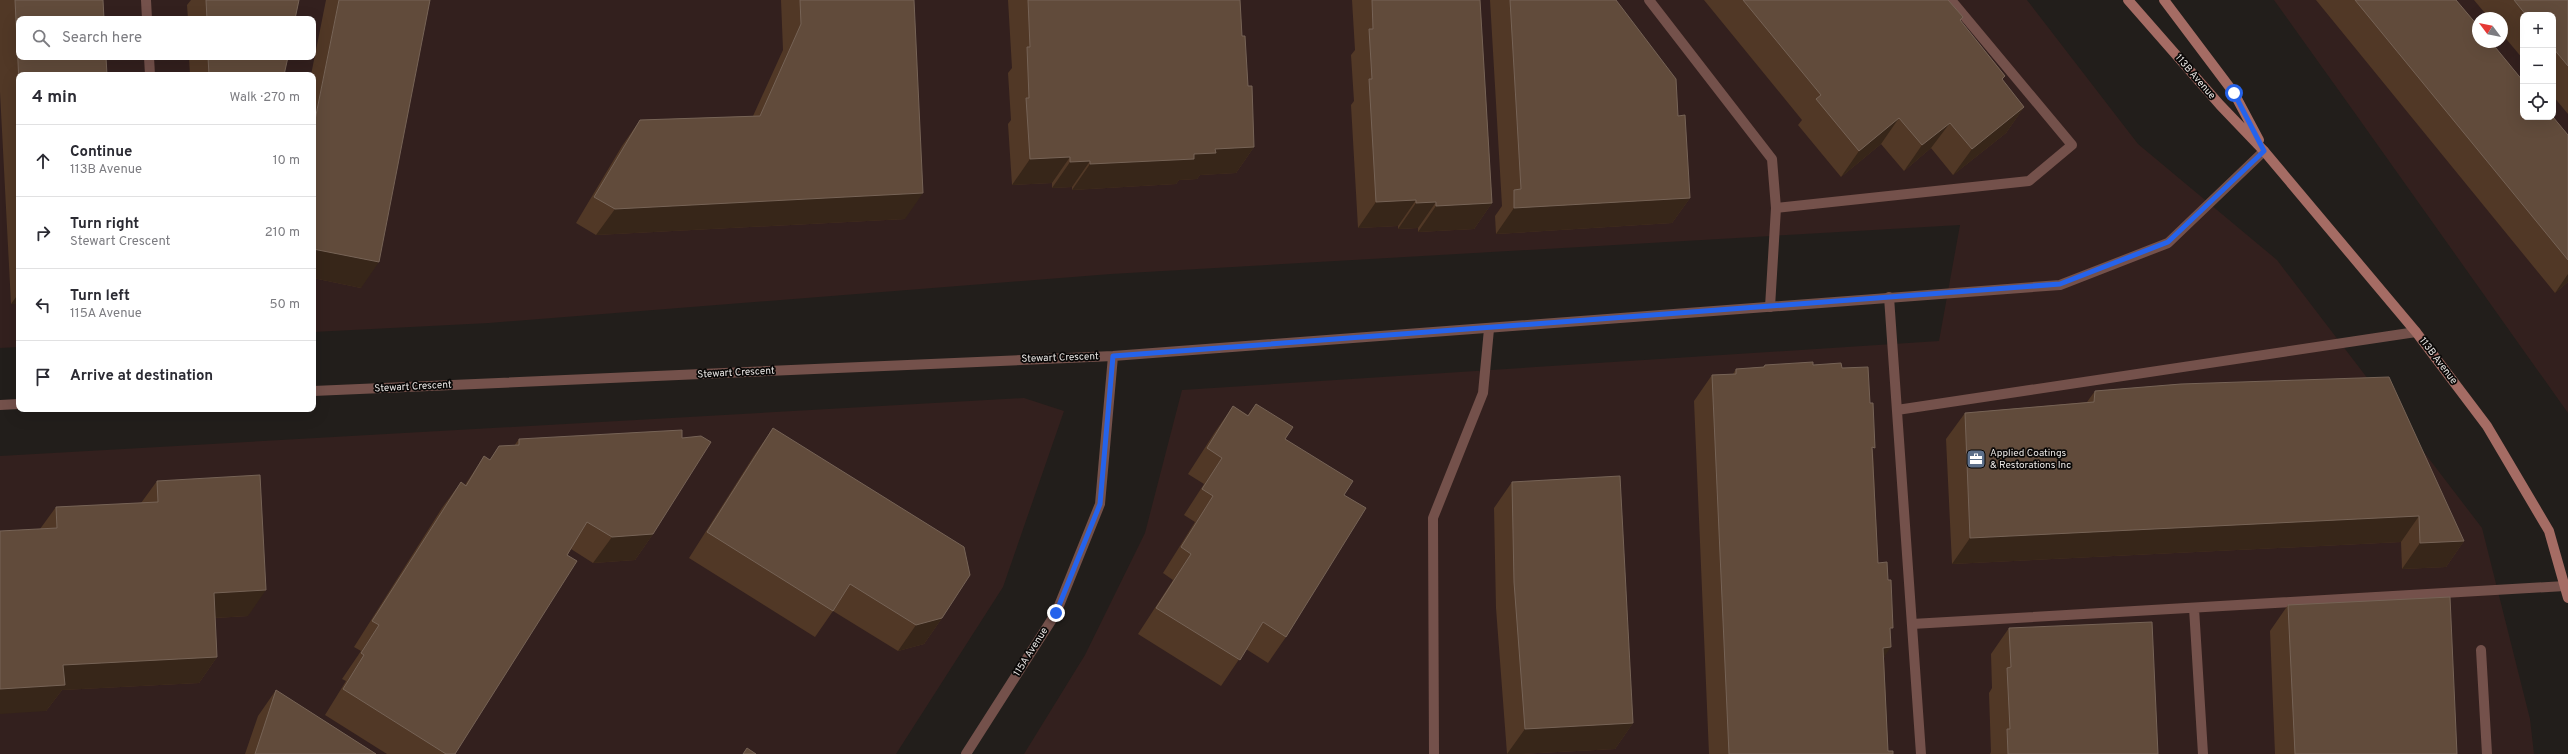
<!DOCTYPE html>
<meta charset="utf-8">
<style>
:root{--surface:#fff;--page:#f2f2f3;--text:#2b2b33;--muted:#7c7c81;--line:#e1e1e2}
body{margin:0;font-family:Overpass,sans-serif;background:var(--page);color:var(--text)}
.controls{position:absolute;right:12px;top:12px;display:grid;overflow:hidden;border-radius:8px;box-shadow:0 4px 16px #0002}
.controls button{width:36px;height:36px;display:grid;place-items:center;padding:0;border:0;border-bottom:1px solid var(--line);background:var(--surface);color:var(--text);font:20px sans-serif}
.compass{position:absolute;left:2472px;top:12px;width:36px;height:36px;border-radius:50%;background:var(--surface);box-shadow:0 4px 16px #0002;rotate:302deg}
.stop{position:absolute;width:12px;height:12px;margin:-9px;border:3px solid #2563eb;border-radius:50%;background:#fff}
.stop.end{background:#2563eb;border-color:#fff;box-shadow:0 1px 4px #0008}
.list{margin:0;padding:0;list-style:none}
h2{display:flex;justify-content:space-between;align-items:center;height:52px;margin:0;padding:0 16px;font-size:17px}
h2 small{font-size:13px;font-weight:400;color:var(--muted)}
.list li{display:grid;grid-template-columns:26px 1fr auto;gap:12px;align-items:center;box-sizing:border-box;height:72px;padding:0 16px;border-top:1px solid var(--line)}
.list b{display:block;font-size:15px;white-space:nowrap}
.list p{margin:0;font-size:13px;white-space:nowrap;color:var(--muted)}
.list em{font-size:13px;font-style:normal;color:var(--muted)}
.icon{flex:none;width:22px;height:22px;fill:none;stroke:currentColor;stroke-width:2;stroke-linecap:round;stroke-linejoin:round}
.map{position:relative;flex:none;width:2568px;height:754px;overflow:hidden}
.search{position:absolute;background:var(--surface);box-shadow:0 4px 16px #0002;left:16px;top:16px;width:300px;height:44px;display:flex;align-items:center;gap:10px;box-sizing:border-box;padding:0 14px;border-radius:8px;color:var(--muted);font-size:15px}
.panel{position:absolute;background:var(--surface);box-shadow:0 4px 16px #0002;left:16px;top:72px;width:300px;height:340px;border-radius:8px}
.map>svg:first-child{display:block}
</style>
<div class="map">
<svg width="2568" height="754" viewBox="0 0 2568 754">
<rect width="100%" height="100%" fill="#221e1b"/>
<path fill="#33201e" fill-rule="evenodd" d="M0 0H2027L2138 144 2277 260 2482 528 2530 719 2534 754H1024L1085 655 1145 533 1182 390 1939 341 1960 225 1111 274 489 323 313 332V75H19V347L0 348ZM19 19H313V57H19Z
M2274 0H2568V413L2357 116ZM2523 15H2553V117H2523ZM2478 18H2502V42H2478Z
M1024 398 1064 411 1003 587 896 754H0V456Z"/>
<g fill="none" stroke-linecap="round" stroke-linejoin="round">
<path stroke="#74514b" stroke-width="10" d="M146 0 147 19
M1649 0 1772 159 1776 208 1770 307
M149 57 150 75
M1776 208 2029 181 2072 145 1951 0
M1889 297 1921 754
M1897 410 2416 332
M2194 608 2203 754
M1912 624 2565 586
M2481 650 2487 754
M1434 754 1433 518 1483 393 1489 329"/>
<path stroke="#74514b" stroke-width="10" d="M313 391 1113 356 2060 285 2168 243 2264 151
M0 405 19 404
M966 754 1056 613 1100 504 1113 356"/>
<path stroke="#a56c64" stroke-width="10" d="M2128 0 2220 105 2264 151 2416 332 2487 426 2549 531 2568 598
M2164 0 2234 93 2259 140"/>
</g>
<path fill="#513826" d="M0 0H103L19 75V304H11L0 92Z
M191 0H299L295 19H188L187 5Z
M326 0H430L361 288 313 278V75H311Z
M781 0H914L905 219 596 235 576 223 622 146 640 120 753 116 783 50Z
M1008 0H1240L1242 36 1254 147 1236 173 1200 175 1197 179 1179 180 1176 184 1072 190V187L1052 188V183L1012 185 1008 124 1011 120 1008 73 1012 68Z
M1352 0H1480L1492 203 1474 229 1418 232V228L1398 229V226L1358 228 1351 105 1354 101 1351 55 1355 50Z
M1490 0H1616L1678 116 1690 198 1672 223 1496 234 1495 216 1502 206Z
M1704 0H1948L1960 20 2005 76 2002 80 2024 107 2006 133 1953 175 1931 148 1904 171 1881 144 1841 177 1798 125 1802 120Z
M2316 0H2456L2568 135V282L2555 293Z
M2474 0H2568V114L2553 96V15H2523V59L2502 34V18H2489Z
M189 57H288L284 75H190Z
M1765 365H1813L1842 368 1873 451 1878 563 1890 631 1884 658 1888 751 1893 754H1709L1694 401 1712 375 1733 374 1736 369 1763 367Z
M2181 384 2464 541 2446 567 2402 569 2401 542 1952 564 1946 439 1965 413 2087 402 2095 391Z
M1256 404 1285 439 1344 495 1286 637 1268 663 1246 649 1221 686 1138 634 1173 580 1163 573 1195 522 1184 515 1204 484 1188 474 1215 432 1233 406 1248 415Z
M773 428 942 618 924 644 898 651 833 611 815 637 689 558 755 454Z
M519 439 653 534 635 560 593 563 571 549 455 754H387L325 715 346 681 342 679 361 651 354 647 442 508 461 482 465 485 484 456 490 460 499 446H514Z
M157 481 248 616 215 618 217 657 199 683 62 690 46 711 40 529 56 507 141 503Z
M1512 482 1633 723 1615 749 1521 754H1507L1496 608 1494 508Z
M2288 605 2457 754H2275L2270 631Z
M2009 628 2158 754H1990L1991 752 1989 693 1992 688 1991 654Z
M276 690 376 754H245L258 716Z"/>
<path fill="#372619" d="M2024 107 2006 133 1953 175 1972 149Z
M1899 118 1881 144 1841 177 1859 151Z
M1950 123 1931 148 1904 171 1922 145Z
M1254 147 1236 173 1200 175 1197 179 1179 180 1176 184 1072 190 1090 164 1194 154 1215 149Z
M1070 157 1052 183 1012 185 1030 159Z
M1090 161 1072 187 1052 188 1070 162Z
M923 193 905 219 596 235 615 209Z
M1690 198 1672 223 1496 234 1514 208Z
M1416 200 1398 226 1358 228 1376 202Z
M1436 202 1418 228 1398 229 1416 203Z
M1492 203 1474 229 1418 232 1436 206Z
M313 249 379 262 361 288 313 278Z
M2568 274V282L2555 293Z
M19 293V304H11Z
M2419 516 2401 542 1952 564 1970 538Z
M653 534 635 560 593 563 612 537Z
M2464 541 2446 567 2402 569 2420 543Z
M266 590 248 616 196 619 214 593Z
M942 618 924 644 898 651 916 625Z
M1891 647 1873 673 1883 648Z
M217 657 199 683 62 690 46 711 0 714V689L63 665Z
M1633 723 1615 749 1521 754H1507L1525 729Z"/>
<path fill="#614b3b" stroke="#766356" d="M15 0H103L104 19H19V57H106L107 75H19V83Z
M206 0H299L295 19H207Z
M339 0H430L379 262 313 249V130Z
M800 0H914L923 193 615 209 594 197 640 120 760 116 801 24Z
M1028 0H1240L1242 36H1245L1248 86H1252L1254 147 1215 149 1216 153 1194 154V159L1090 164V161L1070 162V157L1030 159 1026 98H1029L1027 47H1030Z
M1372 0H1480L1492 203 1436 206V202L1416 203V200L1376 202 1369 79H1372L1369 29H1373Z
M1510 0H1616L1676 79 1678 116 1685 115 1690 198 1514 208V190L1521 189Z
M1743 0H1948L1963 17 1960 20 2005 76 2002 79 2024 107 1972 149 1950 123 1922 145 1899 118 1859 151 1816 99 1821 95Z
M2355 0H2456L2478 26V42H2491L2523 81V117H2553L2568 135V260Z
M2514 0H2568V66L2553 48V15H2526Z
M208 57H288L284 75H209Z
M1813 362V365L1841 363 1842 368 1868 367 1870 403H1873L1875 448 1872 447 1878 563 1887 562 1888 580H1891L1893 628H1890L1891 647 1883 648 1888 751H1893V754H1729L1712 375 1736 374V369L1764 367 1765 365Z
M2389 377 2464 541 2420 543 2419 516 1970 538 1965 413 2094 402 2095 391 2181 384Z
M1256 404 1293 427 1285 439 1353 481 1344 495 1366 508 1286 637 1263 622 1240 660 1156 608 1191 554 1181 547 1213 496 1202 489 1222 458 1207 448 1233 406 1248 416Z
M773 428 964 547 970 575 942 618 916 625 850 584 833 611 707 532Z
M682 430V438L701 436 711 442 653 534 612 537 587 522 567 555 577 561 455 754H446L343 689 364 655 361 653 379 625 372 621 461 482 466 486 484 456 490 460 499 446 519 445V439Z
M260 475 266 590 214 593 217 657 63 665 65 685 0 689V531L57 528 56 507 158 502 157 481Z
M1620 476 1633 723 1525 729 1514 582 1512 482Z
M2450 597 2457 754H2295L2288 605Z
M2152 622 2158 754H2008L2007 729H2010L2007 668 2011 667 2009 628Z
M276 690 376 754H255Z
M747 748 756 754H743Z"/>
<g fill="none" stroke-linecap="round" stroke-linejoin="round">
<path stroke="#2563eb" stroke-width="5" d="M1056 613 1100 504 1113 356 2060 284 2168 242 2264 151 2234 93"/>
</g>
<defs>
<symbol id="office-square" viewBox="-11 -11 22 22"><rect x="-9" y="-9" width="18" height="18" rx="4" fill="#5c6f8a" stroke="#0a0807"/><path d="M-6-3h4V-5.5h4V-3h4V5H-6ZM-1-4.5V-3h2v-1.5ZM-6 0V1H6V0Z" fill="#fff"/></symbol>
</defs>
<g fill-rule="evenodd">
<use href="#office-square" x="1965" y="448" width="22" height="22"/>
</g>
<g text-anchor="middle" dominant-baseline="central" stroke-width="3.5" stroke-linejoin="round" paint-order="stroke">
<g font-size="10" fill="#eae7e5" stroke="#0a0807">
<text transform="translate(2195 77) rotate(49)">113B Avenue</text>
<text transform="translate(1060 358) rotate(-2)">Stewart Crescent</text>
<text transform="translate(2438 361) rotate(53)">113B Avenue</text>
<text transform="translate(736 373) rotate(-3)">Stewart Crescent</text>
<text transform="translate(413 387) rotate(-3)">Stewart Crescent</text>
<text transform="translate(1031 652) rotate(-58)">115A Avenue</text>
</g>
<g font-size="10" fill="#eae7e5" stroke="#0a0807" text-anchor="start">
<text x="1990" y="453">Applied Coatings<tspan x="1990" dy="12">&amp; Restorations Inc</tspan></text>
</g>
</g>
</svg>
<div class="controls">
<button>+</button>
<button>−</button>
<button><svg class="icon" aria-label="locate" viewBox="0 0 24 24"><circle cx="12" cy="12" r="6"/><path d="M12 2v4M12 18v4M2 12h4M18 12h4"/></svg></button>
</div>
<svg class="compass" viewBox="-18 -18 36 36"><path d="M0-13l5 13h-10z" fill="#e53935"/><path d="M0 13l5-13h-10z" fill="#7c7c81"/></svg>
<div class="stop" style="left:2234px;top:93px"></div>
<div class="stop end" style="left:1056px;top:613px"></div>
<div class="search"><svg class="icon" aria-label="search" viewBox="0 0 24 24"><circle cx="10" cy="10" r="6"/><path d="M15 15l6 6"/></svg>Search here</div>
<section class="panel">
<h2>4 min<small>Walk · 270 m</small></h2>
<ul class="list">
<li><svg class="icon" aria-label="ahead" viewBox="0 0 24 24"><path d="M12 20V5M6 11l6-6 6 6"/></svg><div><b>Continue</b><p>113B Avenue</p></div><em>10 m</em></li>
<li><svg class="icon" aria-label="right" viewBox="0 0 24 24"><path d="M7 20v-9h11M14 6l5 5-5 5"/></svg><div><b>Turn right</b><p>Stewart Crescent</p></div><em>210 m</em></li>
<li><svg class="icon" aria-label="left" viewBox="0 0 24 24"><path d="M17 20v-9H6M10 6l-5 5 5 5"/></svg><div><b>Turn left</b><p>115A Avenue</p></div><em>50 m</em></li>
<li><svg class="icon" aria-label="arrive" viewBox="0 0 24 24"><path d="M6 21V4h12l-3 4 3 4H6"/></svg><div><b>Arrive at destination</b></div></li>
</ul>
</section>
</div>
